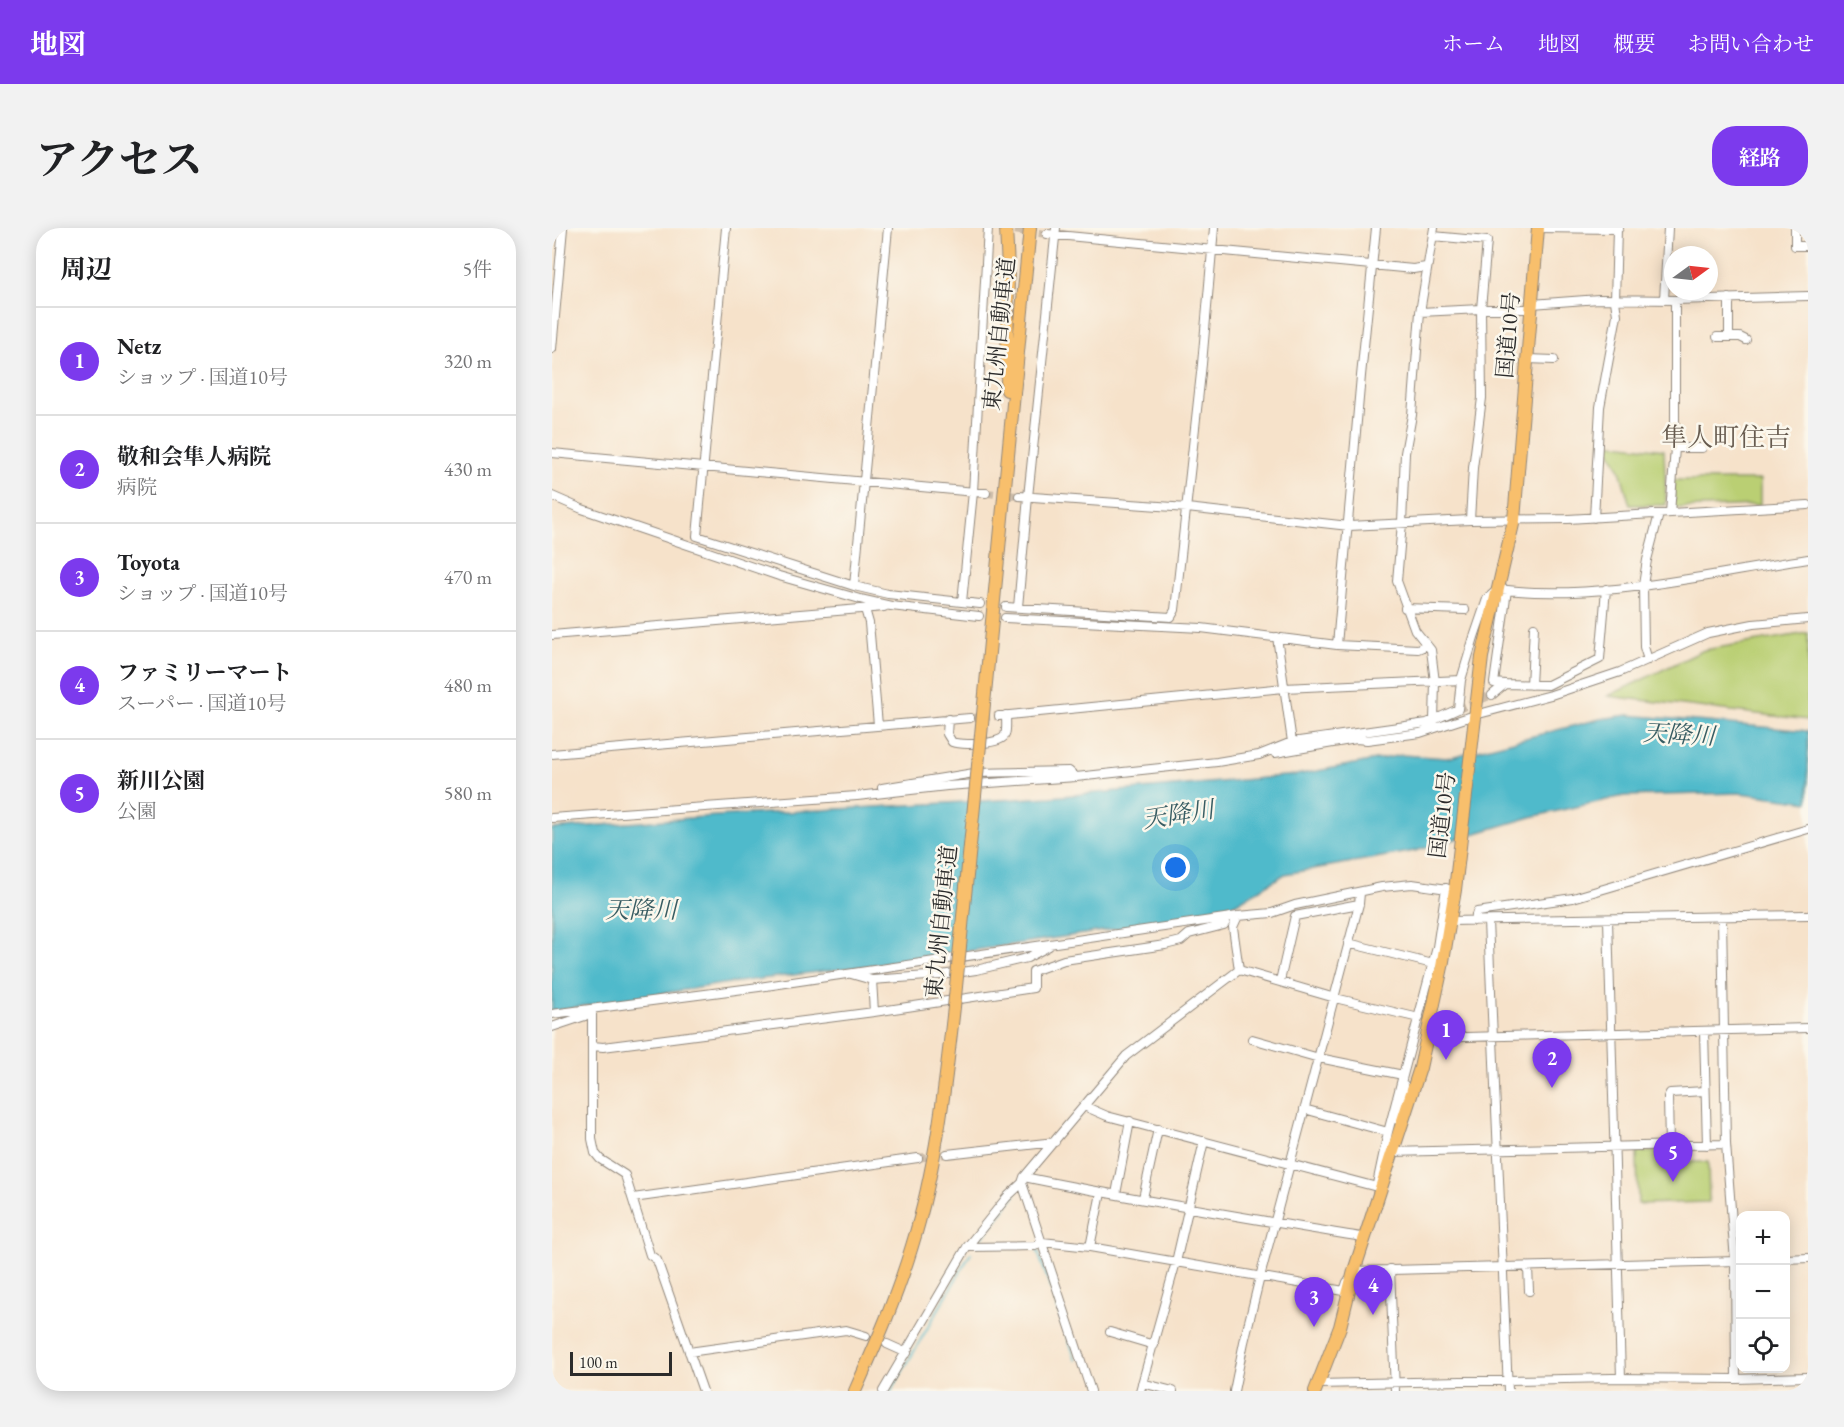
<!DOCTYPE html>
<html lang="ja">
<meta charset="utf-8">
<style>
:root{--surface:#fff;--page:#f2f2f2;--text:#202124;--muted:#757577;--line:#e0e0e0;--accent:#7c3aed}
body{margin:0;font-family:"EB Garamond","Noto Serif JP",serif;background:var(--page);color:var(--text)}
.controls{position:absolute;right:18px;bottom:18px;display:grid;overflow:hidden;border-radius:12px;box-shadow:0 3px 15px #0003}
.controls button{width:54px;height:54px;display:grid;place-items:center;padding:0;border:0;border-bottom:2px solid var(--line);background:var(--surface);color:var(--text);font:30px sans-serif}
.compass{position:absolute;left:1112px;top:18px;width:54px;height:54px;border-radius:50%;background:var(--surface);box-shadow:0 3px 15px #0003;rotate:75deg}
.scale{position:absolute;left:18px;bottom:15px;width:102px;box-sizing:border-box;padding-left:6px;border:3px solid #2b2b2b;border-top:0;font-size:16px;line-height:21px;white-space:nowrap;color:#2b2b2b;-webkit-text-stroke:4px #fbf7ec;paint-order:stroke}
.you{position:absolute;left:624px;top:640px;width:21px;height:21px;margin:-15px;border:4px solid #fff;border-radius:50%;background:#1a73e8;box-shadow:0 0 0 9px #1a73e833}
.badge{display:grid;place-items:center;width:39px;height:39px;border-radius:50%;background:var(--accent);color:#fff;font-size:20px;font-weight:700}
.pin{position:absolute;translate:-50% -50px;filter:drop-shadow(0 2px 3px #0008)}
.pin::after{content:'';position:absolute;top:32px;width:21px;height:18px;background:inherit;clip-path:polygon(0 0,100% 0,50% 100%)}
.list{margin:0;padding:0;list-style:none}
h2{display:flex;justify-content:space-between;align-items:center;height:78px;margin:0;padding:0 24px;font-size:26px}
h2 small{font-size:20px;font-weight:400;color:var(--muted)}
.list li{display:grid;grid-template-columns:39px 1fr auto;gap:18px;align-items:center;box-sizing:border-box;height:108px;padding:0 24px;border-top:2px solid var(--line)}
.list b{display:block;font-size:22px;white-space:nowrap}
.list p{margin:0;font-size:20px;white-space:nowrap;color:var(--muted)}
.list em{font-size:20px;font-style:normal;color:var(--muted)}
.icon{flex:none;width:33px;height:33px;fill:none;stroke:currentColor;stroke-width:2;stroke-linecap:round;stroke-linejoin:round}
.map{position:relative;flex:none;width:1256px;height:1163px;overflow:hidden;border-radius:24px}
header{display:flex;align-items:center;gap:36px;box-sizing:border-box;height:84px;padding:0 30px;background:var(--accent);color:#fff}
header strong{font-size:28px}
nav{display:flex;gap:33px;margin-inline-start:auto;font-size:21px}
.intro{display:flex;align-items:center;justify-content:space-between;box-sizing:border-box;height:144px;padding:0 36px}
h1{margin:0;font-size:42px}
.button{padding:15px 27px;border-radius:24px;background:var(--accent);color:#fff;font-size:21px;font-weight:700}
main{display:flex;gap:36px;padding:0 36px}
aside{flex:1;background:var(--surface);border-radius:24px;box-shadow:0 3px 15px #0003}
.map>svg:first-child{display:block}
</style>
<header>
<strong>地図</strong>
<nav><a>ホーム</a><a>地図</a><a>概要</a><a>お問い合わせ</a></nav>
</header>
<div class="intro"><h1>アクセス</h1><a class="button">経路</a></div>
<main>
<aside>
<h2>周辺<small>5件</small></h2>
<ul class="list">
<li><span class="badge">1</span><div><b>Netz</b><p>ショップ · 国道10号</p></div><em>320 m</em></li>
<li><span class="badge">2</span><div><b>敬和会隼人病院</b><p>病院</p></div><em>430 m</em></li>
<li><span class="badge">3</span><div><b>Toyota</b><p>ショップ · 国道10号</p></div><em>470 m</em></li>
<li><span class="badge">4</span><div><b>ファミリーマート</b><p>スーパー · 国道10号</p></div><em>480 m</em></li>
<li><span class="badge">5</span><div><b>新川公園</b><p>公園</p></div><em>580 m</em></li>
</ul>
</aside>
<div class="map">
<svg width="1256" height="1163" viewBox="0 0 1256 1163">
<rect width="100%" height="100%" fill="#fbf7ec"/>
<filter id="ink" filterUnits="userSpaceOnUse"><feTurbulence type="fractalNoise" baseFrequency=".0167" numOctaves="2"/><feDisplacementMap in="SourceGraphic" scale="12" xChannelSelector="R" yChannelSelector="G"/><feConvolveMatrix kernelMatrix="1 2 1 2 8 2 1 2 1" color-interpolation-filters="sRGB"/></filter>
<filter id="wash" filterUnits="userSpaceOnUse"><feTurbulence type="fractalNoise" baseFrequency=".008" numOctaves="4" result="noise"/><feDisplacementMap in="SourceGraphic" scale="24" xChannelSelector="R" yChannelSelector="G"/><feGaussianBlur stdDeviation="1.35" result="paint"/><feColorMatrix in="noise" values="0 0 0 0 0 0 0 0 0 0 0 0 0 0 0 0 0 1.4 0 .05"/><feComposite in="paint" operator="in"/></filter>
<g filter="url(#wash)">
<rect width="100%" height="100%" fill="#f6e2ca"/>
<path fill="#bacf73" stroke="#727d4f" stroke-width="1.5" d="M1054 215 1112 222 1114 277H1078L1068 242Z
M1122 252H1208V277L1122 280Z
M1256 405V492L1056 468 1152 422Z
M1123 923 1125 934H1156L1157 974 1086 976 1085 924Z"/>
<path fill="#4fbacb" stroke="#3d727b" stroke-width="1.5" d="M1076 487 1256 503V574L1189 565 1072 568 979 589 863 623 733 646 666 686 329 736 170 756 0 783V601L164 588 499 569 744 547 850 527 895 530 1048 491Z"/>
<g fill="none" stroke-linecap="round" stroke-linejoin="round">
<path stroke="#4fbacb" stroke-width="2" d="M426 1015 463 967
M485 1021 524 1132
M339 1163 419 1025"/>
</g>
</g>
<g filter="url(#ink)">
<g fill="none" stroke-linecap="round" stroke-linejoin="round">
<path stroke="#cdbdaa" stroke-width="8" stroke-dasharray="8 4" stroke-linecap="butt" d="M451 1 495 6
M434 265 467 268
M906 481 940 467
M418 490 447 488
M366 930 395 926"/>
<defs>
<path id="minor" d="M174 0 145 308 302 358 336 366 428 376
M986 0 1065 1
M1243 0V18H1256
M495 6 861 41 874 39
M881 8 935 13 929 81 930 170 921 240 918 292
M1112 72 1116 0
M980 76 1047 71 1123 72 1256 68
M868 84 929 81H979
M1165 109H1188L1194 112
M1177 109V70
M0 121 11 0
M976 131 1002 132
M1123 220H1150
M0 225 434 265
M0 268 30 281 227 348 308 371 339 378 427 388
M467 268 635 280 797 298 918 292 1016 291 1256 277
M1118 285 1123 220V72
M1042 290 1048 179 1065 87 1063 73 1065 1 1067 0
M302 358 336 0
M410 374 421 264 436 0
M454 379 619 389 623 382 650 136 662 0
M466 379 476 269 504 0
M853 380 913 382
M313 381 317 395 326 497
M453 390 649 400 785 417 866 421 875 417
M0 407 332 379
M725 409 740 514
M785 417 809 148 824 0
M1096 432 1092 419 1091 357 1095 332 1107 286
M953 456 942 455 955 362
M979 457 982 399
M940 467 953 456 996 457 1048 431 1054 361
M447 488 732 460 909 452
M396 491 395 506 400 514C409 517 449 517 453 507 455 502 454 493 454 487
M882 493 883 454 879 422 863 402 845 353 850 295 853 225 860 187 868 84 882 0
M723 525 804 511 815 512 868 505 923 487 999 467 1068 444 1156 405 1201 396 1256 391
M0 526 418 490
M330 560 422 545 517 543 524 549
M0 590 305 568 395 558 524 549 665 534 707 527 740 514 875 495 906 481 909 452 922 409 935 371 946 361C1045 374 1157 346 1256 331
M1170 689 1174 916 1183 1033 1184 1151
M1056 691 1069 1150
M898 693 1256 687
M922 693 925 684 1021 670 1256 601
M936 693 956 1163
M796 715 881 736
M687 742 783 770 867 790
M299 746 320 752 389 747 424 742 475 730 497 718
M320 752 322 784
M728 753 743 688 807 676
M40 781V911L43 925 48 931 73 947 98 1027 105 1032 151 1163
M0 786 207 759 686 688 720 685 743 677 830 659 860 656 903 662
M0 799 33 788 40 781
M1152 803 1155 917
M876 810 1256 800
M700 811 767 830 851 847
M41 818 51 819 322 784 481 760V743L512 732 613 717 629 713 637 706 672 697 674 694
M532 878 555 888 825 959
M752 881 836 904
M843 891 850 876 852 857
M1117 918 1116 869 1118 865 1153 863
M840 924 1174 916
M395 926 503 914
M472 949C584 972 696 990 809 1009
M470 955 539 1163
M825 956 836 904 885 719 894 660
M564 966 578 893
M81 970 366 930
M591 970 606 901
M415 1019 483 1018 490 1014 538 1019 792 1063 795 1054
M538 1019 549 965
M1234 1031 1256 1030
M976 1039 977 1063
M838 1041 843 1163
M802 1043 1186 1033
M558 1104 602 1117
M335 1116 355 1125
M137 1124 294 1102 314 1108
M590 1155 621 1163
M765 1156 1060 1150 1184 1151 1256 1149
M331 1163 415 1019 455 969 470 955 472 949 574 828 687 742 681 699 686 688
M588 1163 624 1034 652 913
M682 1163 692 1114 708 1049 807 676 808 665"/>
<path id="highway" d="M454 0 456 40 455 162
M429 507 478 0
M303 1163C324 1116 345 1068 360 1018 384 941 393 859 402 779
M763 1163 788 1099 802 1043 868 840 890 739 903 662 930 429 962 292 986 0"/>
</defs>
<use href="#minor" stroke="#90867a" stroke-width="10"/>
<use href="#highway" stroke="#90867a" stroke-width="14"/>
<use href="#minor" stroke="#fff" stroke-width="8"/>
<use href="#highway" stroke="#f8bf6c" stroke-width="12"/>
<defs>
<path id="highway-bridge" d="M402 779 429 507"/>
</defs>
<use href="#highway-bridge" stroke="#90867a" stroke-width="14" stroke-linecap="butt"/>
<use href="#highway-bridge" stroke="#f8bf6c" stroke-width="12"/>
</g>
</g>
<g text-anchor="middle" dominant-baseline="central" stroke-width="5" stroke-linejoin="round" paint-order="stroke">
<g font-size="22" fill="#2b2b2b" stroke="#fbf7ec">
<text transform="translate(447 106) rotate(-84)">東九州自動車道</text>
<text transform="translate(956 107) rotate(-85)">国道10号</text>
<text transform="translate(890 587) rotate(-83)">国道10号</text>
<text transform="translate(389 694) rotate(-84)">東九州自動車道</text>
</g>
<g font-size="24" font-style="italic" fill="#385d63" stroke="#fbf7ec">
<text transform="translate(1127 506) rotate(3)">天降川</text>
<text transform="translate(626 586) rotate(-9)">天降川</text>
<text x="89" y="681">天降川</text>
</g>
<g font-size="26" fill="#675b4f" stroke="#fbf7ec">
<text x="1174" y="209">隼人町住吉</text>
</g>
</g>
</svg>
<div class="controls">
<button>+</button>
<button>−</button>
<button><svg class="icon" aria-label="locate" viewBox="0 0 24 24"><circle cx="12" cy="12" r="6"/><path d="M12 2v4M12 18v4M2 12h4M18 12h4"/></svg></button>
</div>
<svg class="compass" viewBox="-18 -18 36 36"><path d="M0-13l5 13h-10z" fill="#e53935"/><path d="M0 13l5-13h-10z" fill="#757577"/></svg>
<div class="scale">100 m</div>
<div class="you"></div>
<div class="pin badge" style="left:894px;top:832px">1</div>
<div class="pin badge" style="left:1000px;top:860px">2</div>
<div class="pin badge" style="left:762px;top:1099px">3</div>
<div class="pin badge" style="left:821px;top:1087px">4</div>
<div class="pin badge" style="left:1121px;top:954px">5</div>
</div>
</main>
